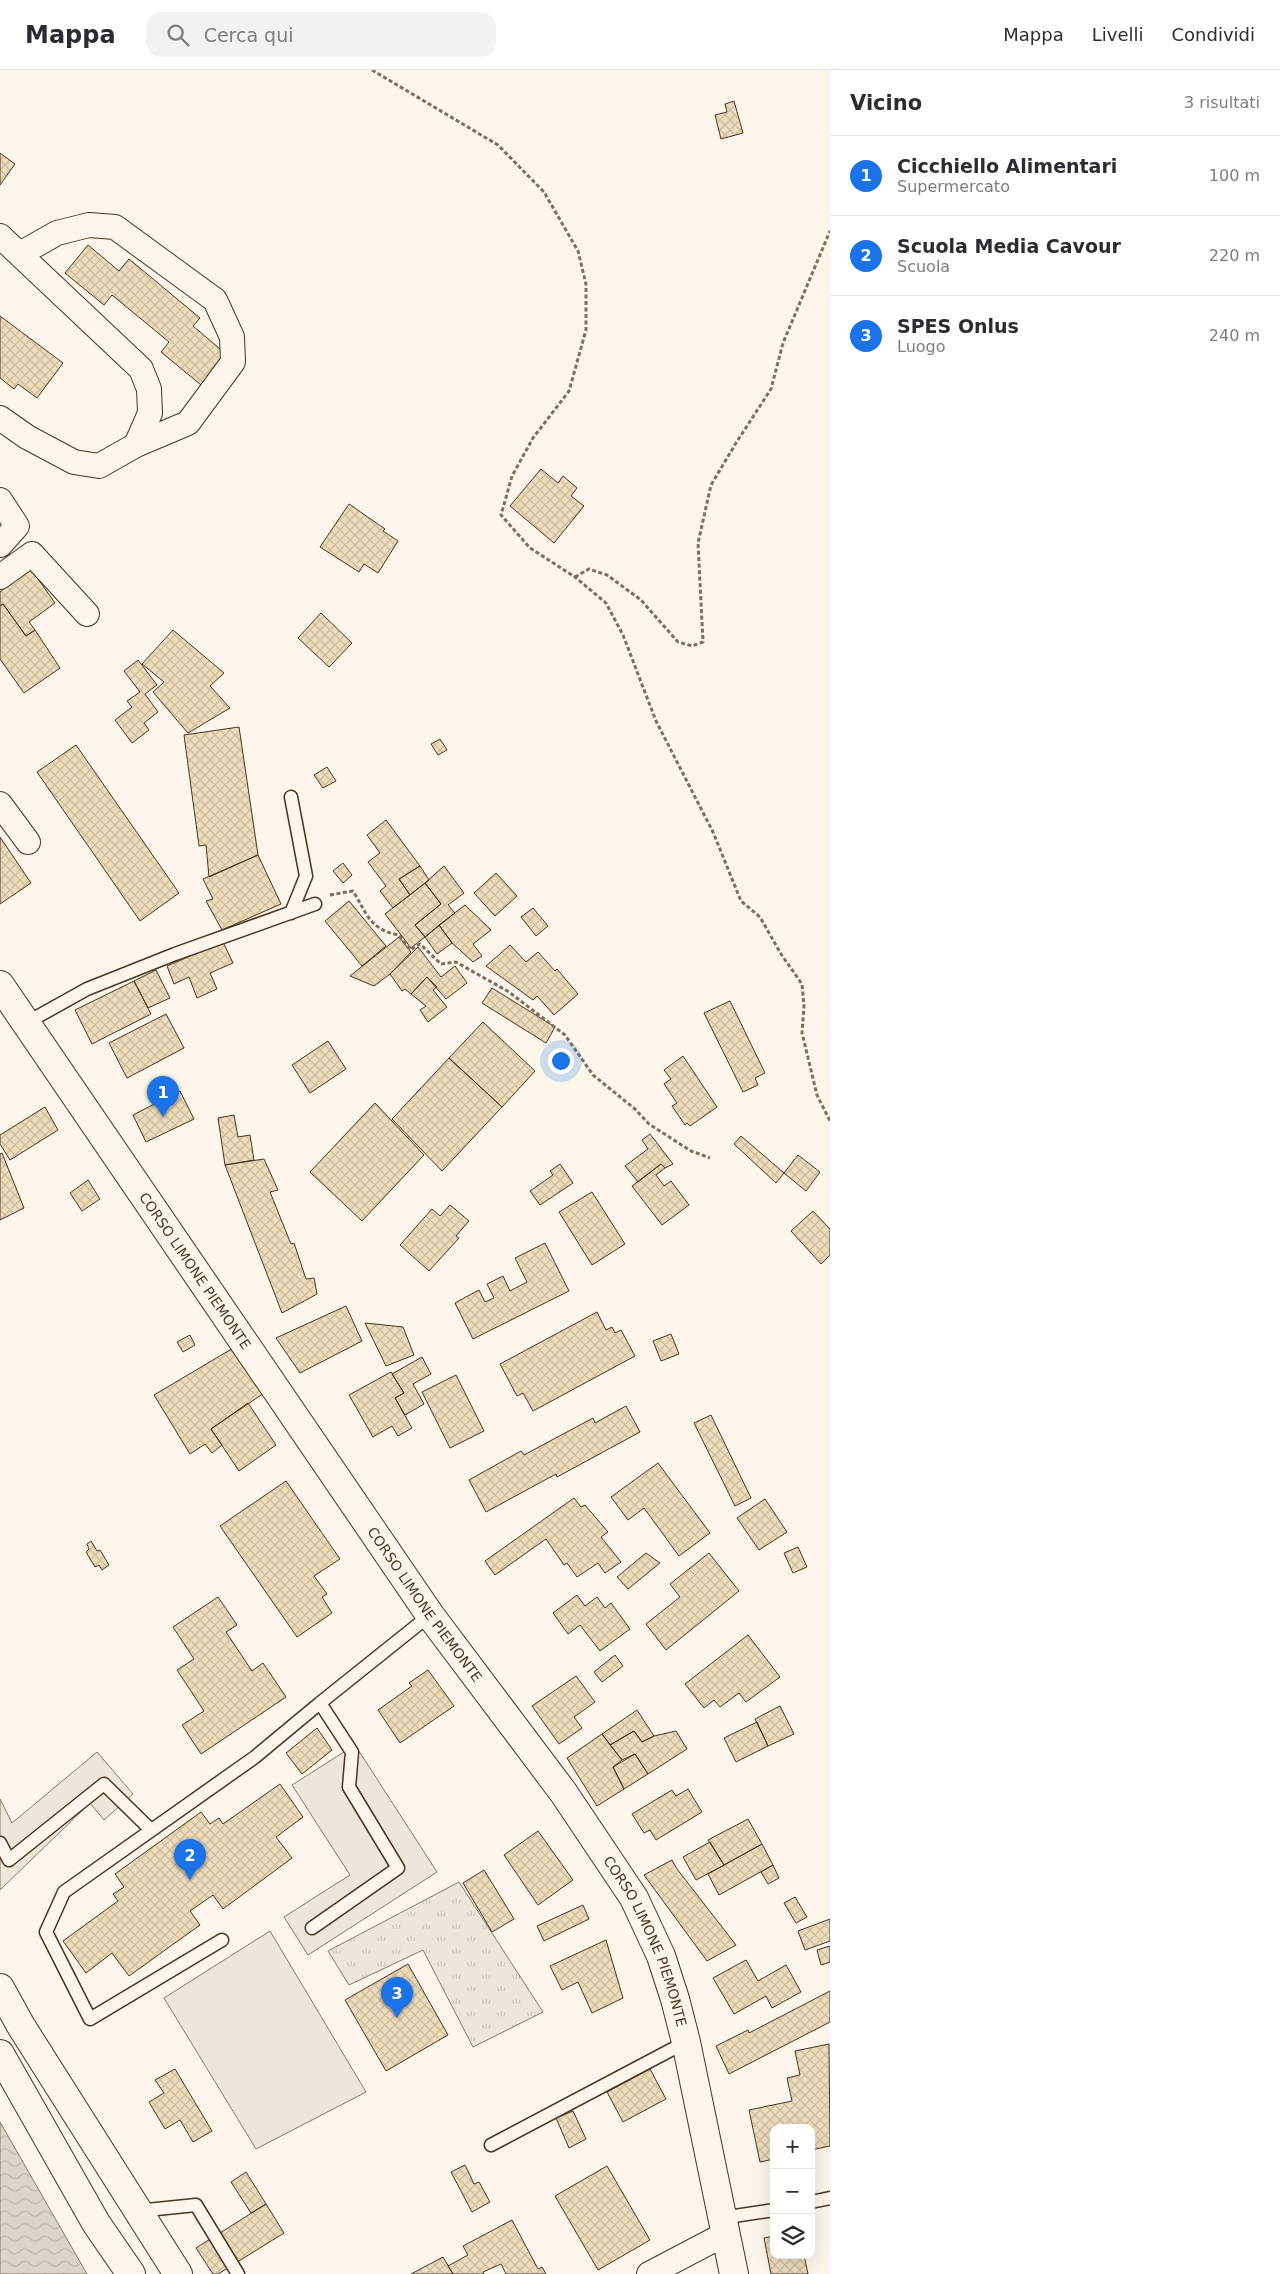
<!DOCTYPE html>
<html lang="it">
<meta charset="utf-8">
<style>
:root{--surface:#fff;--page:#f2f2f3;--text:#2b2b33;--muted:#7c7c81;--line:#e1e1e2;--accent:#1a73e8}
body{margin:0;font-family:"DejaVu Sans",sans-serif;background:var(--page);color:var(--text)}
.controls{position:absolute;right:15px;bottom:15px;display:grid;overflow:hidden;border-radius:10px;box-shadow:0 5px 20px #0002}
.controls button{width:45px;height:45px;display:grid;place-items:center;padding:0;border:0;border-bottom:1px solid var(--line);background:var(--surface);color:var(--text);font:25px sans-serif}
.you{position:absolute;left:560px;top:990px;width:18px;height:18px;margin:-12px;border:4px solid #fff;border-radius:50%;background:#1a73e8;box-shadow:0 0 0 8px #1a73e833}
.badge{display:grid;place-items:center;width:32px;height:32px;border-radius:50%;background:var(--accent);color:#fff;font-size:16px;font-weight:700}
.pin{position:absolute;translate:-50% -41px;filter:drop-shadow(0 1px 2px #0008)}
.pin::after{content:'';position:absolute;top:26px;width:18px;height:15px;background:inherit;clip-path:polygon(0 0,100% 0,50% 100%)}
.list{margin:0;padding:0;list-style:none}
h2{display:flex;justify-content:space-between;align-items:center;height:65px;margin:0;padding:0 20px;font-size:21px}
h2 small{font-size:16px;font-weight:400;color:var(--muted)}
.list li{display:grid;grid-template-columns:32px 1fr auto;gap:15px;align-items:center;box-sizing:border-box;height:80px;padding:0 20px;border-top:1px solid var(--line)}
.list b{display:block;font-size:19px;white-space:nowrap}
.list p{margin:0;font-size:16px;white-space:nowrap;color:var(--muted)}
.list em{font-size:16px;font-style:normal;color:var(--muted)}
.icon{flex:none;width:28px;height:28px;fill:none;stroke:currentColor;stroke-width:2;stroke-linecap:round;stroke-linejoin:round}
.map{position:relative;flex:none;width:830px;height:2204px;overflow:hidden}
header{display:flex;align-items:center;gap:30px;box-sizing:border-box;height:70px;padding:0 25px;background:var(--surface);border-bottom:1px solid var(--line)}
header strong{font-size:24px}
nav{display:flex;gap:28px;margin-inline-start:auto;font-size:18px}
.search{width:350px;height:45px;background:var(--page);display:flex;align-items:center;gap:12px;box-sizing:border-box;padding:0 18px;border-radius:15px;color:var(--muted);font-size:19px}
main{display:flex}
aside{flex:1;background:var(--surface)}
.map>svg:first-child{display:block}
</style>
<header>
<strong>Mappa</strong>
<div class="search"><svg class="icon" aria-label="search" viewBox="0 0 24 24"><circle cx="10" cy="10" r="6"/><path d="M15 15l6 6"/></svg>Cerca qui</div>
<nav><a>Mappa</a><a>Livelli</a><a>Condividi</a></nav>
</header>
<main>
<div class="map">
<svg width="830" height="2204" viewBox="0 0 830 2204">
<defs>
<pattern id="grass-tufts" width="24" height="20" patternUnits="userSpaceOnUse" patternTransform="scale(1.25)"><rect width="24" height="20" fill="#ede6d9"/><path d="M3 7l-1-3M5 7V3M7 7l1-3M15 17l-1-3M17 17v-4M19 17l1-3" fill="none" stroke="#cdc6ba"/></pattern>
<pattern id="water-waves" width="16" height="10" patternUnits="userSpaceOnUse" patternTransform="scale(1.25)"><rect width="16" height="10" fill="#dcd4c6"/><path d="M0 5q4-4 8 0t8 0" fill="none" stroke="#beb7aa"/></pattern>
<pattern id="building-cross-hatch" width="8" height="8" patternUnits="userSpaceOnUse" patternTransform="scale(1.25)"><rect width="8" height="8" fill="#ecdcbc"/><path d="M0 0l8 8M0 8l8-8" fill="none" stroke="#ccbda1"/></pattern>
</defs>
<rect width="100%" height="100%" fill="#fbf6e9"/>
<path fill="url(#grass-tufts)" stroke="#887966" d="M459 1812 543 1942 473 1977 423 1880 349 1915 328 1881Z"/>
<path fill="#ede6d9" stroke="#887966" d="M270 1861 366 2022 256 2079 164 1928Z"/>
<path fill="#ede7d9" stroke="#887966" d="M355 1675 437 1802 308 1885 284 1847 350 1805 292 1715Z
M97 1682 133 1724 104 1750 90 1733 0 1820V1729L12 1753Z"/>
<path fill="url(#water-waves)" stroke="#887966" d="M0 2052 4 2059 87 2204H0Z"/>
<path fill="url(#building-cross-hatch)" stroke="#4a3520" d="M734 31 743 63 721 69 715 45 727 42 725 34Z
M0 83 15 94 0 115Z
M88 175 119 201 129 189 200 248 193 256 226 284 201 315 161 282 169 272 112 225 104 235 65 203Z
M0 246 63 293 37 328 18 314 14 319 0 308Z
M541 399 558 413 563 406 577 418 571 426 584 436 554 473 510 436Z
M349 434 385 459 383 461 398 471 378 503 364 494 359 502 320 477Z
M31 499 55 533 29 552 35 560 26 566 3 534 0 536V522Z
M3 534 26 566 35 560 60 598 24 623 0 589V536Z
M321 543 352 573 329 597 298 568Z
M173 560 224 603 210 616 230 638 188 663 153 622 164 612 142 594Z
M138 590 157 615 145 624 158 642 144 653 149 660 132 673 115 650 132 637 127 631 140 622 124 601Z
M239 657 258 785 209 807 206 775 199 776 184 665Z
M440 669 447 680 438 685 431 674Z
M76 675 179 823 140 851 37 702Z
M327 697 336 711 323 718 314 705Z
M386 750 420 796 399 809 410 825 393 838 380 821 386 816 368 792 380 783 367 765Z
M0 767 31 813 0 834Z
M258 785 281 834 222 860 206 831 213 829 203 809Z
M343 793 352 805 343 813 333 801Z
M420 796 429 810 410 825 399 809Z
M444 796 464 823 448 835 455 843 425 867 415 855 441 834 425 813Z
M496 803 517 826 495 846 474 823Z
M425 813 441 834 415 855 425 867 411 878 385 844Z
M349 831 386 876 362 896 325 851Z
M465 835 491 860 473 874 482 886 473 892 452 873 439 855Z
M533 838 548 856 536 866 521 847Z
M439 855 452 873 437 884 425 867Z
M399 867 411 882 390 904 374 916 350 906Z
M223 872 233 893 210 903 217 919 197 928 189 907 174 914 167 896Z
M510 875 526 892 538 882 555 901 557 899 578 924 554 945 537 926 533 930 486 896Z
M418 877 441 907 455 896 467 913 446 929 427 907 411 924 405 919 402 921 390 904Z
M156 900 170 928 148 938 134 911Z
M427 907 437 917 433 920 447 937 428 952 420 940 426 936 411 924Z
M134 911 151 944 92 974 75 940Z
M492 918 555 957 546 973 482 933Z
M730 931 765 1003 755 1008 758 1015 743 1022 704 943Z
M166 944 184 978 127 1008 109 973Z
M483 952 535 1001 502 1037 449 988Z
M328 971 346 999 310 1023 292 995Z
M683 986 717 1037 690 1056 687 1053 685 1055 672 1036 677 1033 664 1014 671 1009 664 1000Z
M449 988 502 1037 442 1101 392 1049Z
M180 1021 194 1049 146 1072 133 1045Z
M375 1033 424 1085 362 1151 310 1102Z
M45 1037 58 1060 10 1090 0 1074V1065Z
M234 1045 238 1067 250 1065 254 1090 225 1095 218 1048Z
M650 1064 673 1094 665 1098 661 1094 638 1112 625 1096 648 1079 642 1070Z
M741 1066 784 1103 776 1113 734 1074Z
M2 1083 24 1138 0 1150V1084Z
M798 1085 820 1102 806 1121 784 1103Z
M264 1089 278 1120 270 1122 291 1174 294 1173 306 1209 314 1208 317 1224 282 1243 225 1095Z
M560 1094 573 1113 540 1135 530 1121 553 1105 550 1101Z
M661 1094 665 1098 656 1105 664 1116 671 1111 689 1135 662 1155 632 1116Z
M88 1110 100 1129 82 1141 70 1123Z
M592 1122 625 1174 592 1195 559 1142Z
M450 1135 469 1151 456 1166 459 1168 429 1201 400 1175 432 1139 440 1146Z
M813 1141 830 1159V1185L821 1194 791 1161Z
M545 1173 569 1221 473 1269 455 1233 479 1220 485 1232 494 1228 487 1214 503 1206 510 1221 527 1212 515 1188Z
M346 1236 362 1271 300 1303 276 1268Z
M597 1242 606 1260 612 1257 615 1263 621 1260 635 1286 533 1341 523 1323 517 1326 500 1294Z
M365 1253 403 1257 414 1285 386 1296Z
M671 1264 679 1284 661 1291 653 1271Z
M190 1265 195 1275 183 1282 177 1272Z
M240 1274 270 1319 211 1359 222 1375 212 1383 205 1374 190 1384 154 1325Z
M422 1287 431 1304 413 1314 424 1334 405 1345 395 1328 404 1323 392 1304Z
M391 1302 404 1323 395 1328 412 1358 398 1366 392 1356 373 1367 349 1325Z
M456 1305 484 1361 450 1378 422 1322Z
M248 1333 276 1375 239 1401 211 1359Z
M626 1336 640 1362 557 1407 556 1404 486 1442 469 1410 521 1381 524 1385 593 1348 595 1353Z
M711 1345 751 1428 735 1436 694 1353Z
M658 1393 710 1463 679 1486 644 1438 628 1450 611 1427Z
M286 1411 340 1489 314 1506 327 1524 322 1527 332 1543 297 1567 220 1456Z
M574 1428 581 1437 585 1435 608 1462 601 1467 621 1492 605 1503 598 1493 577 1507 567 1493 564 1495 546 1469 495 1505 485 1491Z
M765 1429 787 1462 759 1480 737 1448Z
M91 1471 97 1481 100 1480 109 1495 102 1500 99 1495 95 1497 86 1482 89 1479 87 1474Z
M798 1477 807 1497 793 1503 784 1483Z
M646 1483 660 1493 628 1519 617 1507Z
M709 1483 739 1521 666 1580 646 1554 680 1527 670 1514Z
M577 1525 585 1536 597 1527 605 1538 611 1533 630 1559 600 1581 580 1555 568 1564 553 1543Z
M218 1527 237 1555 226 1562 252 1601 263 1593 286 1627 201 1684 182 1655 204 1641 177 1600 194 1589 173 1557Z
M748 1565 780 1607 746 1632 739 1623 720 1637 714 1630 704 1638 685 1614Z
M615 1585 623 1596 602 1612 594 1602Z
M428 1600 454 1636 400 1673 378 1640 412 1616 409 1613Z
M576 1606 595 1632 574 1647 582 1658 559 1674 532 1636Z
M780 1636 794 1664 768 1676 755 1649Z
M637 1640 654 1666 642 1672 634 1661 610 1675 602 1664Z
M757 1652 768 1676 736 1692 724 1668Z
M317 1658 332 1680 302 1704 286 1683Z
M634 1661 642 1672 654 1666 676 1661 687 1679 648 1704 635 1684 622 1690 610 1675Z
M602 1664 622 1690 613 1697 624 1719 597 1736 567 1688Z
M635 1684 648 1704 624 1719 613 1697Z
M280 1714 303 1747 276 1767 292 1788 223 1839 213 1825 190 1841 200 1855 129 1906 112 1883 86 1903 63 1871 118 1831 113 1824 124 1817 115 1804 201 1742 210 1754 219 1748 223 1754Z
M688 1719 702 1742 656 1770 650 1760 644 1763 632 1744 672 1720 676 1726Z
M748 1749 762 1774 724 1795 708 1770Z
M538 1761 573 1810 538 1835 504 1785Z
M710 1772 724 1795 696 1810 683 1787Z
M762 1774 773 1795 719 1825 708 1804Z
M672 1790 677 1799 736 1875 707 1891 644 1805Z
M773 1795 779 1808 768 1814 761 1802Z
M484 1800 514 1849 492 1862 463 1813Z
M795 1827 807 1847 796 1853 784 1833Z
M583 1835 589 1849 544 1871 537 1856Z
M830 1849V1871L805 1880 798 1861Z
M606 1870 623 1928 592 1943 578 1912 562 1920 550 1896Z
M830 1876V1892L821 1895 817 1880Z
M746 1890 758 1911 786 1895 801 1922 772 1938 766 1926 734 1944 713 1908Z
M408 1894 448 1965 386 2001 345 1930Z
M830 1921V1952L729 2004 716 1976 748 1960 749 1963Z
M829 1974 830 2076 811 2080V2058H774V2089L760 2092 749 2040 792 2031 787 2008 800 2005 795 1981Z
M175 1999 212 2061 193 2072 180 2050 165 2059 149 2032 164 2023 155 2010Z
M650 1999 666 2029 623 2052 607 2022Z
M573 2041 586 2069 569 2078 556 2048Z
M465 2095 474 2114 479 2112 490 2132 472 2142 451 2102Z
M607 2096 650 2170 598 2200 555 2126Z
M246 2102 266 2134 251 2143 231 2112Z
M266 2134 284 2163 218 2204H213L196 2178Z
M512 2150 538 2199 542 2197 546 2204H506L501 2194 483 2202 484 2204H453L448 2196 468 2185 463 2176Z
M774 2166V2185H804L808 2204H771L764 2168Z
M443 2187 453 2204H411Z"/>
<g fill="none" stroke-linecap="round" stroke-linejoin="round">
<defs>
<path id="service" d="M291 843 306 806 291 727
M26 953 87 919 175 884 315 834
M0 1773 9 1790 104 1714 151 1760
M312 1858 398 1798 349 1717 352 1682 320 1633 430 1545
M222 1870 90 1949 46 1862 64 1822 255 1687 320 1633
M491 2075 686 1972
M811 2132 830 2128
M137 2141 196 2135 238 2204
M721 2148 774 2140"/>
<path id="minor" d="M0 166 141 299 149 319 150 343 136 375 99 396 74 392 27 367 0 348
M20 184 57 163 89 155 115 157 215 230 232 267 233 292 188 353 136 375
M0 430 17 456 0 475
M0 507 32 484 87 544
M0 734 28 772
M649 2204 725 2164"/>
<g id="secondary">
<path id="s1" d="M0 915 430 1545 563 1722 634 1828 661 1886 675 1929 686 1972 734 2204"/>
</g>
<path id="primary" d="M0 1918 21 1956 178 2204"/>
<path id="motorway" d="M0 1984 96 2153 131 2204"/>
</defs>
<use href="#service" stroke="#4a3520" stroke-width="15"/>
<use href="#minor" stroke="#4a3520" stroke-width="26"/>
<use href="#secondary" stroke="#4a3520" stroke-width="30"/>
<use href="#primary" stroke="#4a3520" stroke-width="30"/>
<use href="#motorway" stroke="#4a3520" stroke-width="30"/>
<path stroke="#7f6f5c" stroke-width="3" stroke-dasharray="4 2.5" stroke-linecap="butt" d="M372 0 498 75 544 122 578 181 586 214V260L569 321 533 368 512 406 501 445 530 478 575 507 606 533 623 565 656 651 713 762 741 831 760 847 781 884 802 914 804 936 802 963 817 1025 830 1051
M575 507 589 499 607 505 641 530 678 572 692 576 703 572 698 473 711 415 736 373 771 319 783 273 830 161
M330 825 353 821C367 844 370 860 399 865L410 880 420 874 441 894 456 892 509 922 565 965 593 1005 635 1039 649 1054 691 1081 710 1088"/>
<use href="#service" stroke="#fbf6e9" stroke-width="12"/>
<use href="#minor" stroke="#fbf6e9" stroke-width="24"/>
<use href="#secondary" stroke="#fbf6e9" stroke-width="28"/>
<use href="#primary" stroke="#fbf6e9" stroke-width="28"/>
<use href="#motorway" stroke="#fbf6e9" stroke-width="28"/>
</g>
<g text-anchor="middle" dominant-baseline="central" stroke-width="4" stroke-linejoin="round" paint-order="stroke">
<g font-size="14" fill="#4a3520" stroke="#fbf6e9">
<text stroke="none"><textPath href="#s1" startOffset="346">CORSO LIMONE PIEMONTE</textPath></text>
<text stroke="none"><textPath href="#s1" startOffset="751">CORSO LIMONE PIEMONTE</textPath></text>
<text stroke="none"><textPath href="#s1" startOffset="1156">CORSO LIMONE PIEMONTE</textPath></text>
</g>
</g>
</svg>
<div class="controls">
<button>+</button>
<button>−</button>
<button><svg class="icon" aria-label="layers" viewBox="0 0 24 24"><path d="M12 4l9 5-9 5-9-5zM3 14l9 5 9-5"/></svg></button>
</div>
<div class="you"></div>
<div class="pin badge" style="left:163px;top:1047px">1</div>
<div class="pin badge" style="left:190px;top:1810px">2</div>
<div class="pin badge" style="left:397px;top:1948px">3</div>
</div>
<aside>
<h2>Vicino<small>3 risultati</small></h2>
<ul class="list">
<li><span class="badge">1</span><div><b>Cicchiello Alimentari</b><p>Supermercato</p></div><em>100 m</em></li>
<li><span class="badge">2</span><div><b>Scuola Media Cavour</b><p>Scuola</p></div><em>220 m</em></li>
<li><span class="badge">3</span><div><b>SPES Onlus</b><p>Luogo</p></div><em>240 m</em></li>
</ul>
</aside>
</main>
